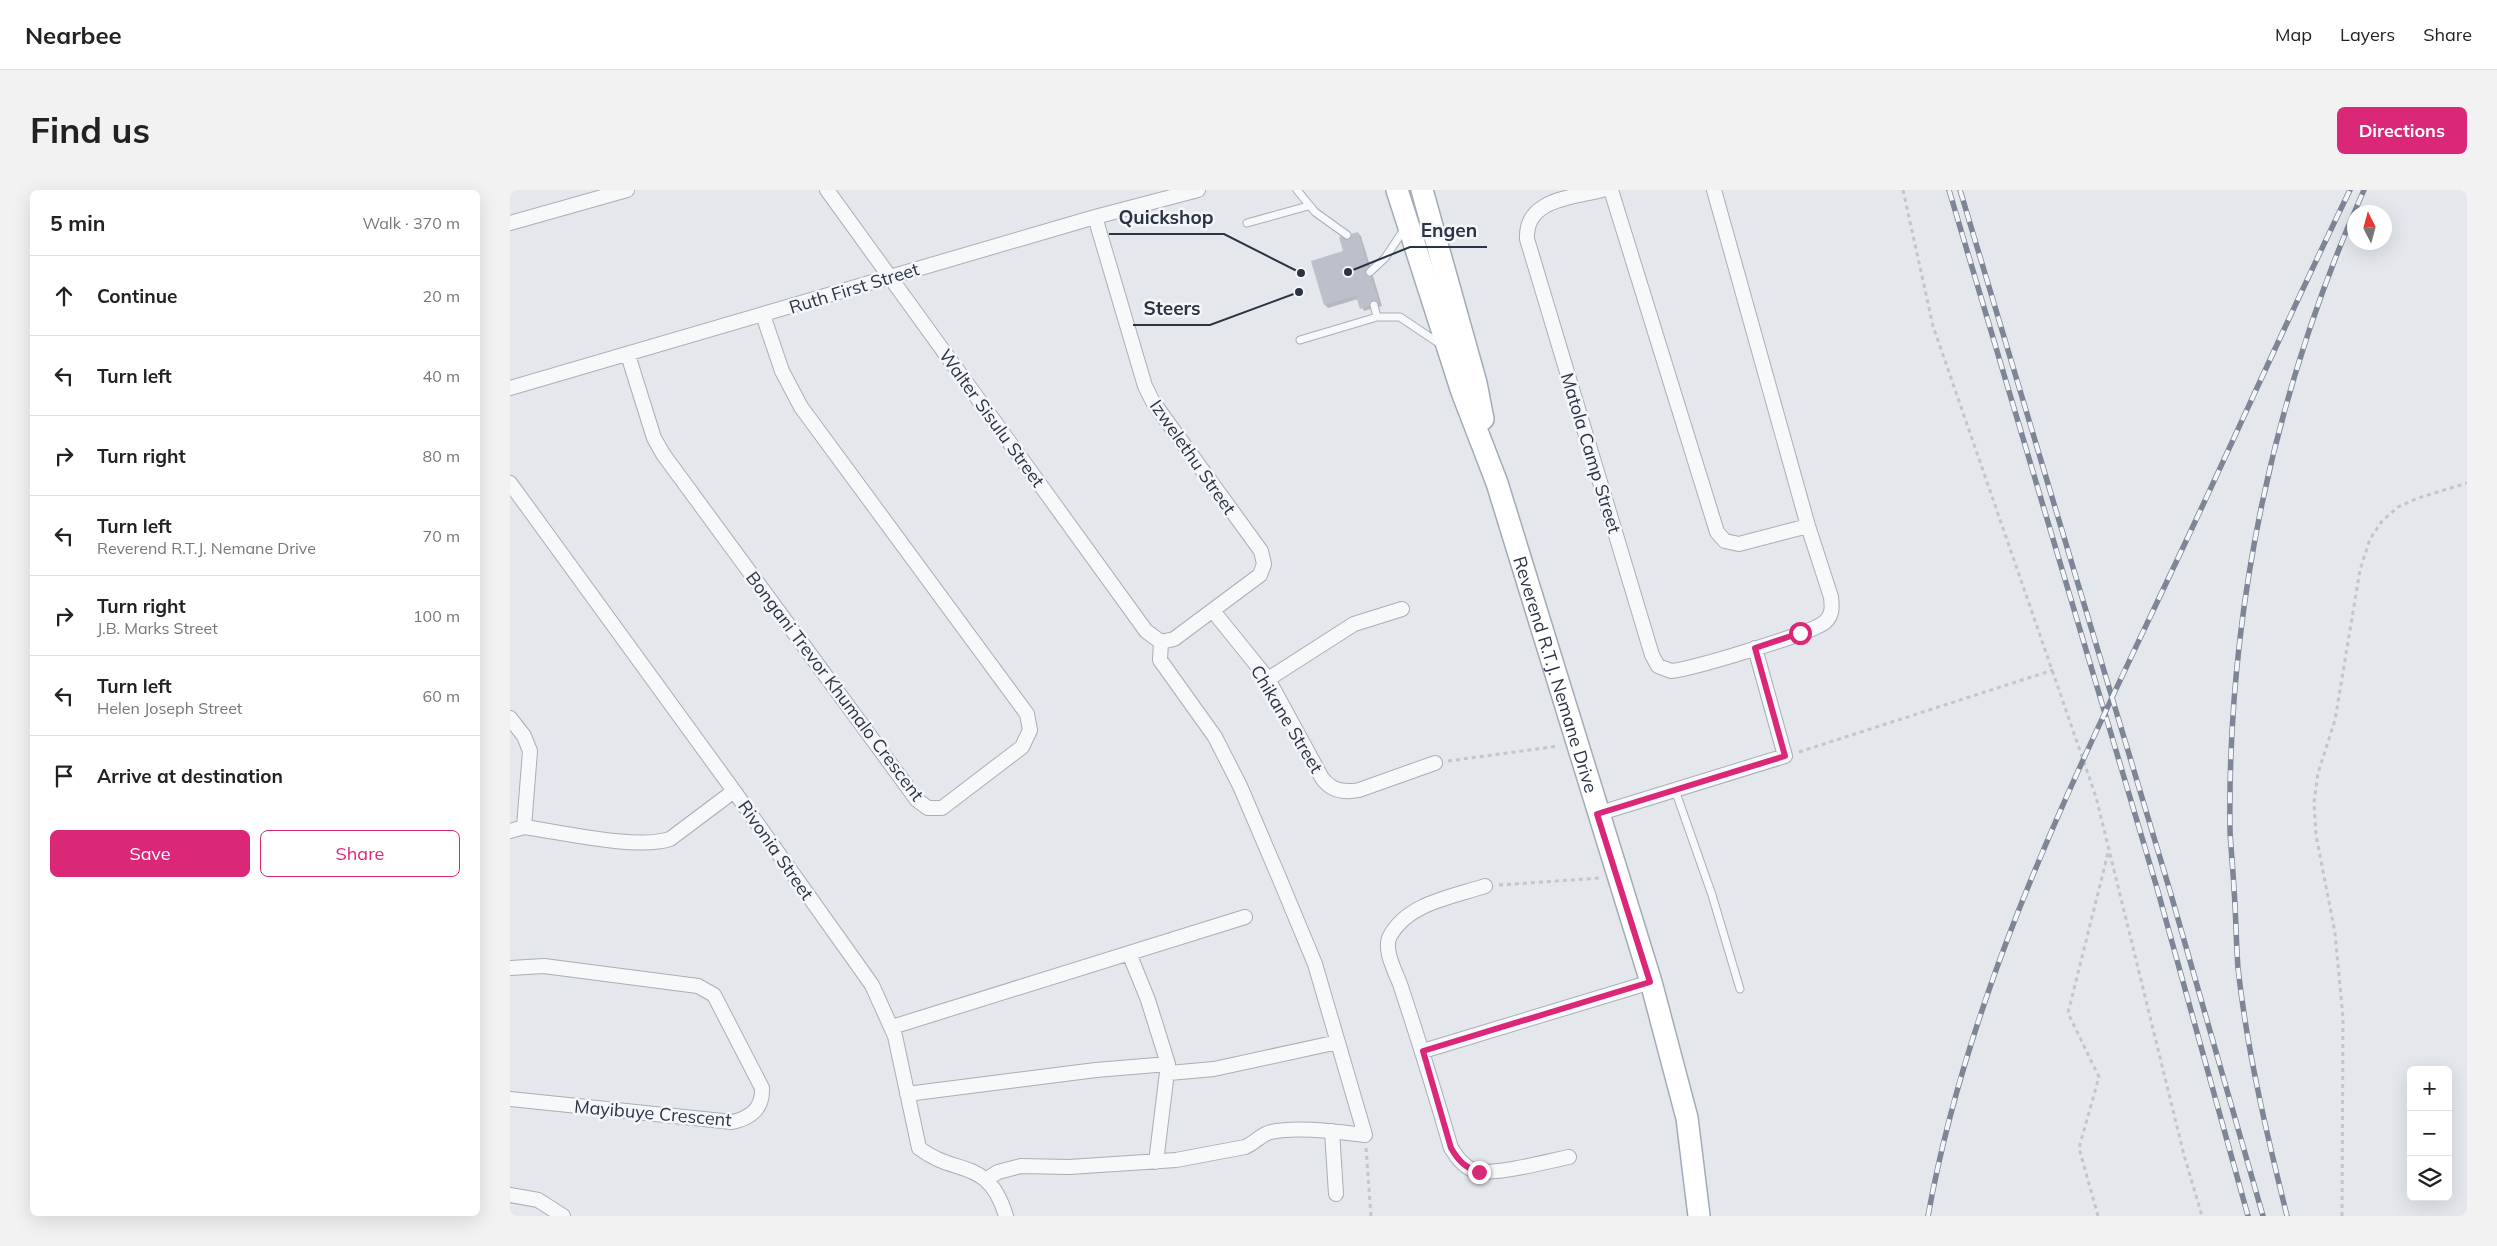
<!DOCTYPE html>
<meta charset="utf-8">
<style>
:root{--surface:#fff;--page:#f2f2f2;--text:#222;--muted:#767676;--line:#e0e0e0;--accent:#db2777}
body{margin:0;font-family:Mulish,sans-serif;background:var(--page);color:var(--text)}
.controls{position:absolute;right:15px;bottom:15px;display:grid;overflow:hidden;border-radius:8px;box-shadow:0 5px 20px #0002}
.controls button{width:45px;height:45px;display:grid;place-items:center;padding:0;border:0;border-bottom:1px solid var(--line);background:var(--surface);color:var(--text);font:25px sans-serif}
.compass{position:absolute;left:1837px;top:15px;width:45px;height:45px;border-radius:50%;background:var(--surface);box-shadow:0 5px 20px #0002;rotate:354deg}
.stop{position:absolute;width:15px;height:15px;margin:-11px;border:4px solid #db2777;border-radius:50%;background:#fff}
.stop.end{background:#db2777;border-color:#fff;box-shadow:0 1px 5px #0008}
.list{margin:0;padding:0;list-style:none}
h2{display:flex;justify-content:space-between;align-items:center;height:65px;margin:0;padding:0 20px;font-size:21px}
h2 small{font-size:16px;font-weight:400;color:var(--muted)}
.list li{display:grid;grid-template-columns:32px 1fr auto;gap:15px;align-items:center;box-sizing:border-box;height:80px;padding:0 20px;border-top:1px solid var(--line)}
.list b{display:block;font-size:19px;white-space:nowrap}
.list p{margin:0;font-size:16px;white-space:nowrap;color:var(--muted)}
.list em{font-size:16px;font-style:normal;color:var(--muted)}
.actions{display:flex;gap:10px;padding:15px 20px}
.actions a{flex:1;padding:11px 0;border:1px solid var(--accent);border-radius:8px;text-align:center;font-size:18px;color:var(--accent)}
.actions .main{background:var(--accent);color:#fff}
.icon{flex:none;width:28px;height:28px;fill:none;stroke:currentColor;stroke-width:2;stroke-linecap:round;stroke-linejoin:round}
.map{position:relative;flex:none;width:1957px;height:1026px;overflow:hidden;border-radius:8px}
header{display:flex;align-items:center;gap:30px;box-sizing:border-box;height:70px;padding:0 25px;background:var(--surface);border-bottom:1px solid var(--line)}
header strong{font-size:24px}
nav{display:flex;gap:28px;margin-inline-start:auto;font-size:18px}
.intro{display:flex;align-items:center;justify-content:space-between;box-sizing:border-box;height:120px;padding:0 30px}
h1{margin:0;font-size:35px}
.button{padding:12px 22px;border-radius:8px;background:var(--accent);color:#fff;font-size:18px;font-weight:700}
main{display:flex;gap:30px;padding:0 30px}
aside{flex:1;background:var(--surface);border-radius:8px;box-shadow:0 5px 20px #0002}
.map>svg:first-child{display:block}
</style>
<header>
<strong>Nearbee</strong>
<nav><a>Map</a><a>Layers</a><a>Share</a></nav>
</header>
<div class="intro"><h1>Find us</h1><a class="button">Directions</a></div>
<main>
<aside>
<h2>5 min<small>Walk · 370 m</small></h2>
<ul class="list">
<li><svg class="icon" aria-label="ahead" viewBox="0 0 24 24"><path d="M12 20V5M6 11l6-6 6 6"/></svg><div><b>Continue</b></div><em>20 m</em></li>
<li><svg class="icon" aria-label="left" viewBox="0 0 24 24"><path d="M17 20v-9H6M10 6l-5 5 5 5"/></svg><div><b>Turn left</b></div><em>40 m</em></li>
<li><svg class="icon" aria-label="right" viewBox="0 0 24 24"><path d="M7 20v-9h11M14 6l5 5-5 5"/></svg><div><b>Turn right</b></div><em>80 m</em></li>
<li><svg class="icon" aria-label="left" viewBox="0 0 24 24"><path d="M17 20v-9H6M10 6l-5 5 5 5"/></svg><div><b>Turn left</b><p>Reverend R.T.J. Nemane Drive</p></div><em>70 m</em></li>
<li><svg class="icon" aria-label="right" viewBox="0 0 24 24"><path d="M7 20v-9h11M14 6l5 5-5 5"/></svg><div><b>Turn right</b><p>J.B. Marks Street</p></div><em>100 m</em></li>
<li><svg class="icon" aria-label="left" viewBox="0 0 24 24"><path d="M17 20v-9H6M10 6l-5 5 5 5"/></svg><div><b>Turn left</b><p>Helen Joseph Street</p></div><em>60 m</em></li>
<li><svg class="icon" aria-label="arrive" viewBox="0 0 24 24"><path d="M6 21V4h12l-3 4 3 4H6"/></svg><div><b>Arrive at destination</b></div></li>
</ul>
<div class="actions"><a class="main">Save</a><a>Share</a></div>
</aside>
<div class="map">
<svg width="1957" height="1026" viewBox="0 0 1957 1026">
<rect width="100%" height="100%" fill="#e4e7ec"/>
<path fill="#0003" d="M848 43 851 46 872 116 854 121 848 109 818 118 815 115 834 62Z"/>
<path fill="#bbc0ca" d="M848 42 869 113 850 119 846 106 814 115 801 71 833 61 829 47Z"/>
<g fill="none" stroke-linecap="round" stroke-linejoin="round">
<defs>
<path id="lane" d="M787 0 805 22 837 45
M737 33 798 16
M860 82 875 68 895 38
M864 115 867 127H890L930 154
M790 150 867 127
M1165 600 1202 705 1230 799"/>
<path id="street" d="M317 0 636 441 651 452
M1092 0C1061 8 1015 9 1017 49L1142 465 1148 476 1161 481C1182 479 1303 443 1315 432 1323 425 1322 416 1321 407L1298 336 1204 0
M1101 0 1207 342 1215 351 1229 354 1298 336
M585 27 635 196 643 212 751 361 754 374 750 385 664 449 651 452
M0 33 117 0
M118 165 144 248 153 264 407 610 418 618H432L512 557 520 540 517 524 291 217 272 181 253 125
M0 198 585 27 688 0
M0 293 224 601 362 795 385 846 409 958C446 987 478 966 496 1026
M703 421 758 489 812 588C821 601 834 603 849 600L925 573
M758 489 844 434 892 419
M0 528 14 546 20 561 14 637
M1087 624 1275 566 1245 458
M0 641 14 637C51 642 127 660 160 649L224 601
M975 696C942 707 898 713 880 746 873 759 885 781 890 794 908 848 925 903 941 958 947 967 952 975 963 980 981 987 1038 971 1059 967
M619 763 638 810 658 874 646 972
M0 778 34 776 188 796 204 805 252 898C253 919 240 928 222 932L0 909
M382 837 735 727
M913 861 1141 792
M659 883 704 879 828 852
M397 904 586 880 658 874
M822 941 826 1004
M477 989 488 982 511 976 559 977 666 970 735 957C745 953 751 944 761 942 787 936 828 942 855 945L805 774 768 685 730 596 705 547 650 470 651 452
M0 1005 28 1010 53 1026"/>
<g id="primary">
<path id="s1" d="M887 0 952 202 987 293 1141 792 1177 928 1189 1026"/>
<path d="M912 0 966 193 973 229"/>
</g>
</defs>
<use href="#lane" stroke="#a9aeb7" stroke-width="9"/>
<use href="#street" stroke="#a9aeb7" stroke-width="16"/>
<use href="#primary" stroke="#a3abb8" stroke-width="24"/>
<path stroke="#c2c5cb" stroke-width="3" stroke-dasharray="4 4" stroke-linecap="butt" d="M1393 0 1423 136 1586 607 1674 965 1692 1026
M1289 562 1543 480
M938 571 1049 556
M989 695 1090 688
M856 958 861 1026
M1588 1026 1569 958 1589 887 1558 823 1599 659
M1832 1026 1833 828 1825 743 1806 645 1804 612 1808 583 1825 530 1850 380 1860 349 1872 331 1888 317 1908 308 1957 293"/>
<use href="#lane" stroke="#f7f8fa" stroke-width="7"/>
<use href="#street" stroke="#f7f8fa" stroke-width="14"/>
<use href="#primary" stroke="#fff" stroke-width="21"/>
<defs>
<path id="rail" d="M1439 0 1647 698 1738 1026
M1450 0 1660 701 1753 1026
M1418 1026C1459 799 1562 592 1660 385 1721 257 1778 127 1840 0
M1777 1026C1757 945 1737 861 1728 778 1726 751 1726 725 1724 699 1723 679 1721 660 1720 641 1717 421 1764 201 1854 0"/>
</defs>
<use href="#rail" stroke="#7d8696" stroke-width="5.5"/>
<use href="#rail" stroke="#f4f6f9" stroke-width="4" stroke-dasharray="11" stroke-linecap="butt"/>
</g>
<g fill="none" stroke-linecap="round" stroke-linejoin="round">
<path stroke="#db2777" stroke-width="6" d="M969 982C955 978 948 970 941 958L913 861 1140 792 1087 624 1275 566 1245 458 1290 443"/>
</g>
<g text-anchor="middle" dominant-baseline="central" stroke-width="5" stroke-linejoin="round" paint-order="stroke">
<g font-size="18" fill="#2b3445" stroke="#f4f6f9">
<text transform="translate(344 98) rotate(-17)">Ruth First Street</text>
<text transform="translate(482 228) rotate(54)">Walter Sisulu Street</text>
<text transform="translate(1081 263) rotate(73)">Matola Camp Street</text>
<text transform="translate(683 267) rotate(55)">Izwelethu Street</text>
<text stroke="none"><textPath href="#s1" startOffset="510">Reverend R.T.J. Nemane Drive</textPath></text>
<text transform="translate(325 496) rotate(53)">Bongani Trevor Khumalo Crescent</text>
<text transform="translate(777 529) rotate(59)">Chikane Street</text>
<text transform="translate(266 660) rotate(55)">Rivonia Street</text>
<text transform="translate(143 923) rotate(5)">Mayibuye Crescent</text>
</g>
</g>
<path fill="none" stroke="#2b3445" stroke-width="2" d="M791 83L714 44H599M838 82L900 57H977M789 102L700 135H623"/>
<g fill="#2b3445" stroke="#f4f6f9" stroke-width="2">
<circle cx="791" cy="83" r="5"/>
<circle cx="838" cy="82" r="5"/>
<circle cx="789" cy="102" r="5"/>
</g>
<g font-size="19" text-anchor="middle" font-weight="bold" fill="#2b3445" stroke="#f4f6f9" stroke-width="5" stroke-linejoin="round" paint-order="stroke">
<text x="656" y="34">Quickshop</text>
<text x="939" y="47">Engen</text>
<text x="662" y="125">Steers</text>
</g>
</svg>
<div class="controls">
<button>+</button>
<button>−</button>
<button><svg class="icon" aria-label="layers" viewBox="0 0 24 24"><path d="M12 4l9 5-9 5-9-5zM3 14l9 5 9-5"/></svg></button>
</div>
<svg class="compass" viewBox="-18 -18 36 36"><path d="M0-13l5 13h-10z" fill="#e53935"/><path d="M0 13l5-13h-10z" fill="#767676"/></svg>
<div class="stop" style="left:1290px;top:443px"></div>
<div class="stop end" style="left:969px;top:982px"></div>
</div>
</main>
